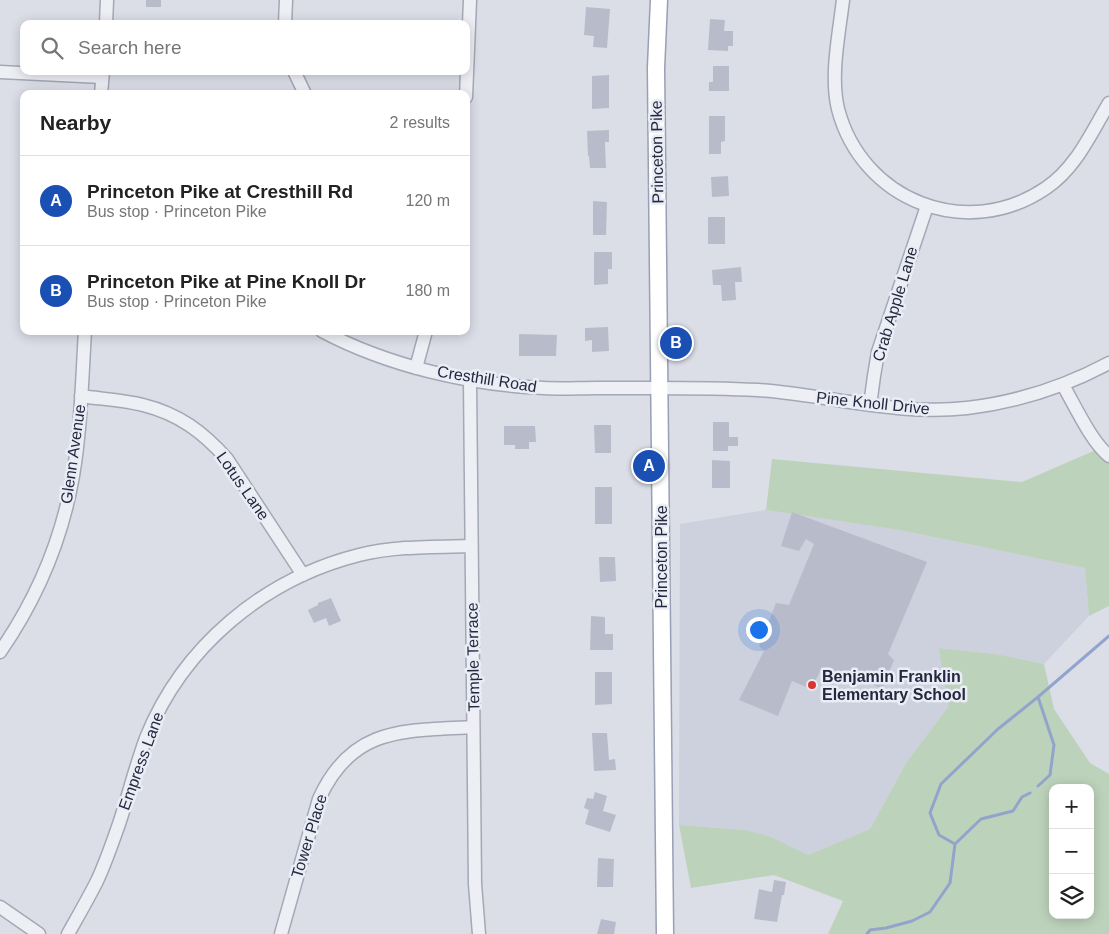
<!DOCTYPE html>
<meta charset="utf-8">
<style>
:root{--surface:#fff;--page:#f2f2f2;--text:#222;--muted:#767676;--line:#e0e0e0;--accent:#db3531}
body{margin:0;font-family:Helvetica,sans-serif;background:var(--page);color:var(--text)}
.controls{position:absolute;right:15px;bottom:15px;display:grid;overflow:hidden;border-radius:10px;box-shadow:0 2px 12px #0003}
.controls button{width:45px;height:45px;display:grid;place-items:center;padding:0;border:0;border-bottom:1px solid var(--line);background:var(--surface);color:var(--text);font:25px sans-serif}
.you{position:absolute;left:758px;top:629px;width:18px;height:18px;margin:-12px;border:4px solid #fff;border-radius:50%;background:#1a73e8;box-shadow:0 0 0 8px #1a73e833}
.badge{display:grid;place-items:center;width:32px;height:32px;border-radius:50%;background:var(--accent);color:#fff;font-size:16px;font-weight:700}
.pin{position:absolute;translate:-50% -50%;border:2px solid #fff;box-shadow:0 1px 5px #0006}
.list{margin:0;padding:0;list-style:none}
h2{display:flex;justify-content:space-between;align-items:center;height:65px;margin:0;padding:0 20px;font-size:21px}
h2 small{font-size:16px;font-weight:400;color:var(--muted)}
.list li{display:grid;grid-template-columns:32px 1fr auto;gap:15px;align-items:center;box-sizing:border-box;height:90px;padding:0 20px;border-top:1px solid var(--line)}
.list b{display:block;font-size:19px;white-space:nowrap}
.list p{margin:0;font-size:16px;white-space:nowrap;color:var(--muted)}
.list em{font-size:16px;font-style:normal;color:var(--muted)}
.icon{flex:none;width:28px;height:28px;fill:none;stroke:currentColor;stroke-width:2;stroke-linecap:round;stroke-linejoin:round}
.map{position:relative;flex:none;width:1109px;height:934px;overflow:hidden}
.search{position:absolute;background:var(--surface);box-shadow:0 2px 12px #0003;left:20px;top:20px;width:450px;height:55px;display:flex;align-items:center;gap:12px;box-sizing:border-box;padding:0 18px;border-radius:10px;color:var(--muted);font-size:19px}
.panel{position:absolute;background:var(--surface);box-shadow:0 2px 12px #0003;left:20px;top:90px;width:450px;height:245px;border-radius:10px}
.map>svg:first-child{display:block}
</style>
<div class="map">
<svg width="1109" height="934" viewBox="0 0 1109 934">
<rect width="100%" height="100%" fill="#dbdee7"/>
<path fill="#cdd0dd" d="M766 510 899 530 1085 568 1089 616 1044 664 996 654 940 648 948 707 906 763 870 829 808 855 769 836 745 830 679 825 680 524Z"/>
<path fill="#bdd2bb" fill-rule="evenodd" d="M1105 446 1109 448V606L1089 616 1085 568 899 530 766 510 772 459 1022 482Z
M939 648 996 654 1044 664 1054 709 1090 763 1109 774V934H828L843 901 774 875 691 888 679 825 745 830 769 836 808 855 870 829 906 763 948 707ZM1053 788H1090V915H1053Z"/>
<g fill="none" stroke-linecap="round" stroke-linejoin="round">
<path stroke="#92a4cc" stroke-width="3" d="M1038 786 1050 775 1054 745 1038 697 1109 636
M955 844 981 819 1013 811 1022 797 1030 793
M867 934 870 930 886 928 912 921 930 912 950 883 955 844 939 835 930 813 941 784 998 729 1038 697"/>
</g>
<path fill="#b8bcca" d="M146 0H161V7H146Z
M586 7 610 9 607 48 593 47 594 36 584 35Z
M710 19 725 20 724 31H733V46H728V51L708 50Z
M713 66H729V91H709V82H713Z
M609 75V108L592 109V76Z
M709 116H725V141L721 142V154H709Z
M609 130V142H605L606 168H590L589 156H588L587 131Z
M728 176 729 196 712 197 711 177Z
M593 201 607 202 606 235H593Z
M708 217H725V244H708Z
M594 252H612V269H608V284L594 285Z
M741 267 742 282H735L736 300 722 301 721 285H713L712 270Z
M608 327 609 351 592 352V340L585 341V328Z
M519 334 557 335 556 356H519Z
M713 422H729V437H738V446H728V451H713Z
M594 425H611V453H595Z
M504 426H535L536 442H529V449H515V445H504Z
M712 460 730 461V488H712Z
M595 487H612V524H595Z
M792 512 927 562 888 654 894 660 882 689 859 678 822 668 811 689 792 681 778 716 739 700 764 651 759 646 776 603 789 605 814 544 806 539 799 551 781 546Z
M599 557H615L616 581 600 582Z
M331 598 341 621 329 626 326 618 314 623 308 610 318 605V603Z
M591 616 605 617V634H613V650H590Z
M595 672H612V704L595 705Z
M592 733H607L609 760 615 759 616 770 594 771Z
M595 792 607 796 603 811 616 815 610 832 585 824 589 810 584 808 587 798 593 799Z
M598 858 614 859 613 887H597Z
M774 880 786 882 784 895H782L777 922 754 919 759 889 772 892Z
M601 919 616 922 614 934H597Z"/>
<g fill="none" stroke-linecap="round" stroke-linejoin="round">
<defs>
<path id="minor" d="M843 0C839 34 830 76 838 109 862 201 967 242 1046 188 1076 168 1091 133 1109 103
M106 24 107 0
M285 24 286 0
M294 71 305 94
M0 72 102 77
M101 94 103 71
M466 97 470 0
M322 331C388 366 470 385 544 388 561 389 579 388 597 388 650 388 705 387 758 390 828 395 897 416 967 408 1019 402 1064 387 1109 363
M416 368 426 331
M470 380 475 884 479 934
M1063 385C1075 406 1091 441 1109 456
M81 396C101 399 123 400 143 405 179 414 203 432 227 459L303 575
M870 405 874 376 878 352 927 206
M0 652C36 600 62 539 73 476 81 429 82 379 85 331
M0 907 39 934
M68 934C78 916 88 899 97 881 106 862 113 841 120 821 129 793 136 765 146 738 183 646 264 579 359 555 395 546 434 547 471 546
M281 934 319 799C352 726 404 731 473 727"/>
<path id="major" d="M659 0 656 68 665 934"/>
</defs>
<use href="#minor" stroke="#a4a8b5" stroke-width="15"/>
<use href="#major" stroke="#999fb4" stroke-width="19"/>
<use href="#minor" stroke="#eeeff5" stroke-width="12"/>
<use href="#major" stroke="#fff" stroke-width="16"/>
</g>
<circle fill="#db3531" stroke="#eaedf5" stroke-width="2" cx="812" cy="685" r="5"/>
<g text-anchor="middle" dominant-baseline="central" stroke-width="5" stroke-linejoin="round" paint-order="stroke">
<g font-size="16" fill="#24293f" stroke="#eaedf5">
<text transform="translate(657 152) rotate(-91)">Princeton Pike</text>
<text transform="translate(895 304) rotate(-73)">Crab Apple Lane</text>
<text transform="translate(487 379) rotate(9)">Cresthill Road</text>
<text transform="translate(873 403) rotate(6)">Pine Knoll Drive</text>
<text transform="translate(73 454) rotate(-82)">Glenn Avenue</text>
<text transform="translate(243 486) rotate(55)">Lotus Lane</text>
<text transform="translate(661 557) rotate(-90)">Princeton Pike</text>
<text transform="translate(473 657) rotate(-91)">Temple Terrace</text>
<text transform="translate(141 761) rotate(-70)">Empress Lane</text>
<text transform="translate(309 836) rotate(-73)">Tower Place</text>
</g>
<g font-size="16" font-weight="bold" fill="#24293f" stroke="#eaedf5" text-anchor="start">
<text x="822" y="676">Benjamin Franklin<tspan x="822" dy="18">Elementary School</tspan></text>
</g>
</g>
</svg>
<div class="controls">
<button>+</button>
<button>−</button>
<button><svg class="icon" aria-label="layers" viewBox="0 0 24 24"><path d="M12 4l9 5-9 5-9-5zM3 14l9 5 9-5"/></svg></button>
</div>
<div class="you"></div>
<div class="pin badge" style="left:649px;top:466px;background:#1a4fb4">A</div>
<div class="pin badge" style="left:676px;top:343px;background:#1a4fb4">B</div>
<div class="search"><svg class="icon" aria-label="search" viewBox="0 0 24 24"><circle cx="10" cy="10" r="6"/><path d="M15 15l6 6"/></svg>Search here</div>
<section class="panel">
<h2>Nearby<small>2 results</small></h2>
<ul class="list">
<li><span class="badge" style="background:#1a4fb4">A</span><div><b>Princeton Pike at Cresthill Rd</b><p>Bus stop · Princeton Pike</p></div><em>120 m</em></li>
<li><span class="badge" style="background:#1a4fb4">B</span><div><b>Princeton Pike at Pine Knoll Dr</b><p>Bus stop · Princeton Pike</p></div><em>180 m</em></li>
</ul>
</section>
</div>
